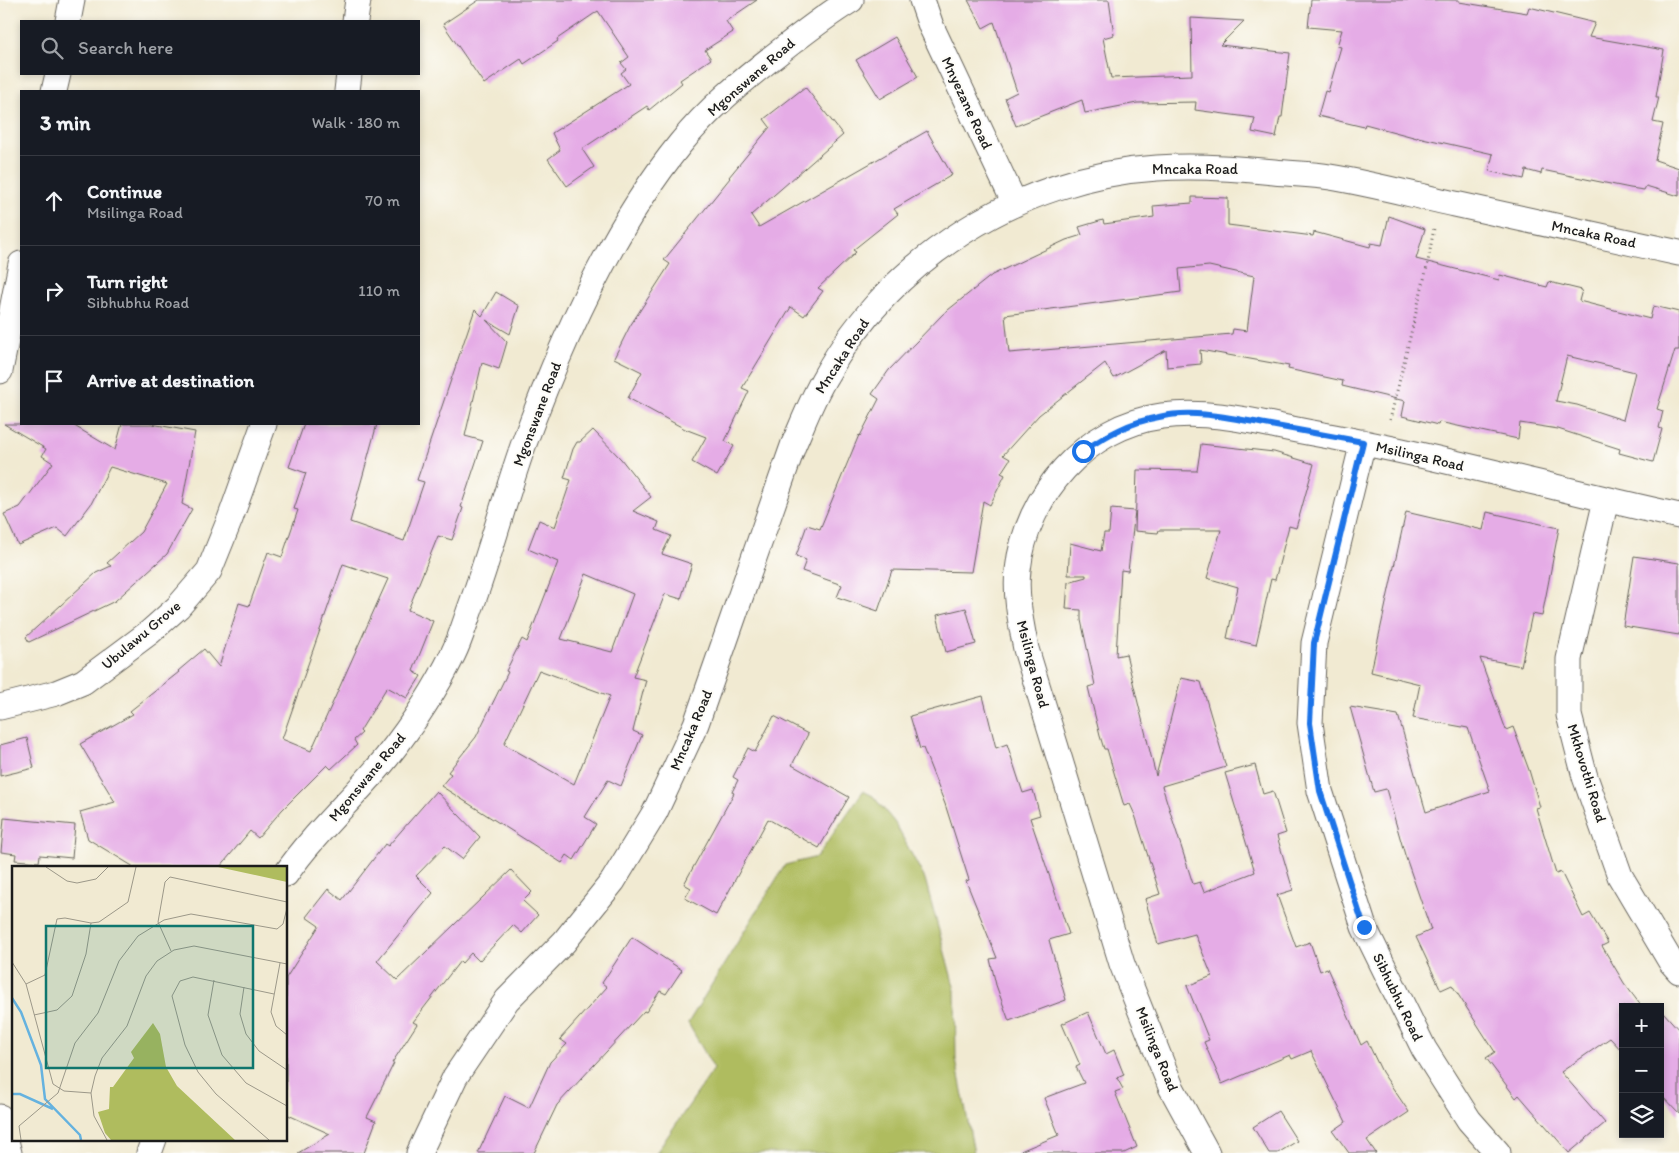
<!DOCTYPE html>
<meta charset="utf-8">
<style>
:root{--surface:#171b24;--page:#242831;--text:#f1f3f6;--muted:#9ea1a6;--line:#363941}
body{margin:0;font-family:Itim,sans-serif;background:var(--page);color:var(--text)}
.controls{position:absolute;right:15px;bottom:15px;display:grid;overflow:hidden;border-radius:0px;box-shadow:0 2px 8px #0003}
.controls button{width:45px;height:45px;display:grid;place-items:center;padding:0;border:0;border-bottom:1px solid var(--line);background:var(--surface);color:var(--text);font:25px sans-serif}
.stop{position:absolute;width:15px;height:15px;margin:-11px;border:4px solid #1a73e8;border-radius:50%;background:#fff}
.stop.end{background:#1a73e8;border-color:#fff;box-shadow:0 1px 5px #0008}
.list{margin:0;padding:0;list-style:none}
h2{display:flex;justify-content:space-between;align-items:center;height:65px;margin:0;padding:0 20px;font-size:21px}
h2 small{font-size:16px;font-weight:400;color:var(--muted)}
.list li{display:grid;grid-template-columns:32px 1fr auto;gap:15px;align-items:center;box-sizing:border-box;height:90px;padding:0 20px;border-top:1px solid var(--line)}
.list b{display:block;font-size:19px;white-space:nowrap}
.list p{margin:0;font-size:16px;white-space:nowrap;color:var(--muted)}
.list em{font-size:16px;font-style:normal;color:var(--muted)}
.icon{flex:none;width:28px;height:28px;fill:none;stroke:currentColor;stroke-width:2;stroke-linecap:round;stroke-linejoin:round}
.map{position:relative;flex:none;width:1679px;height:1153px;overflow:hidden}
.search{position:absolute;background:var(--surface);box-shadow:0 2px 8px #0003;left:20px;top:20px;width:400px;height:55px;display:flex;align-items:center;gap:12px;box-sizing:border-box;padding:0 18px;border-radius:0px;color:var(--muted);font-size:19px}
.panel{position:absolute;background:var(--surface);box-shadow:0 2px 8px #0003;left:20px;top:90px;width:400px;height:335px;border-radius:0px}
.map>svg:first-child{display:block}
</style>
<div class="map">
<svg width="1679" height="1153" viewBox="0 0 1679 1153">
<rect width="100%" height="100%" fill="#fdfcf7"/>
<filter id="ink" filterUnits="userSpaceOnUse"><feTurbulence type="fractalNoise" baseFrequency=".02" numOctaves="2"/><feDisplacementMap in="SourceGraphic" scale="10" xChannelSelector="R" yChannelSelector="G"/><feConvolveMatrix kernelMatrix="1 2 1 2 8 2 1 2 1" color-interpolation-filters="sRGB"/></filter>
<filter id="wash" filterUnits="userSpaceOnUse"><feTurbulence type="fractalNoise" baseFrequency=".0096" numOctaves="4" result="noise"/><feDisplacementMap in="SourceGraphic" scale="20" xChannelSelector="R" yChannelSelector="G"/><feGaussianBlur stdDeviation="1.12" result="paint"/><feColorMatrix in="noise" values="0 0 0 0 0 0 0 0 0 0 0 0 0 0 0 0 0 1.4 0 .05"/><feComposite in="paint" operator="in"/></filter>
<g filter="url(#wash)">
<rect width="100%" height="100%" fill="#f1ead2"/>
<path fill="#afbc5e" stroke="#666c3d" d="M863 791 873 796 895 823 925 879 955 990 956 1060 974 1153H656L714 1069 688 1023 785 865 817 857Z"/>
<g id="blocks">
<path fill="#e5ace6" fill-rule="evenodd" d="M479 0H757L726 21 733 32 705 50 711 59 680 80 682 83 649 110 647 106 582 149 594 167 567 186 548 159 560 150 552 133 629 84 621 73 626 69 621 63 629 57 598 11 557 39 558 41 524 64 521 59 484 84 443 24Z
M968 0H1109L1114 35 1103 38 1111 78 1192 75 1191 18 1244 21 1220 45 1290 53 1282 117H1280L1276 137 1252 132 1255 118 1195 110 1196 102 1137 103 1085 113 1082 100 1016 126 1005 98 1017 92 994 22 983 28Z
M1311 0H1459V2L1527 13 1529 7 1595 23 1589 37 1664 50 1656 97H1659L1653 122 1663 124 1655 160 1679 168V196L1646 186 1644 190 1630 188 1542 170 1541 174 1526 170 1524 179 1489 171 1493 154 1418 137 1417 138 1365 124 1364 127 1318 116 1325 91 1328 92 1341 47 1337 46 1342 30 1308 27Z
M895 37 918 77 880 99 856 60Z
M805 87 843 135 751 215 759 227 927 131 952 175 894 209 898 214 853 250 856 252 818 288 823 291 804 316 791 307 742 388 749 391 725 441 734 446 717 476 692 462 706 437 685 429 628 398 642 372 614 358 630 326 670 264 664 260 730 178 729 177 770 127 764 119Z
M1192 197 1228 198V225L1313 236 1314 232 1370 247 1371 243 1382 245 1389 216 1425 229 1416 259 1499 280 1500 275 1547 287 1549 282 1582 290 1579 301 1650 319 1653 306 1679 312V350H1675L1657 409 1663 411 1659 428 1662 429 1653 462 1619 453 1620 449 1558 429 1520 423 1518 439 1439 422 1438 425 1402 416 1405 401 1342 386 1343 381 1288 369 1289 366 1200 350 1201 364 1167 367 1166 350 1114 378 1105 363 1039 415 1003 455 1010 459 1001 473 1005 475 990 505 983 501 971 572 892 570 878 611 837 597 842 585 802 571 806 560 796 556 807 525 820 529 859 435 860 436 879 399 872 394 889 370 943 314 992 275 1066 240 1082 235 1079 227 1103 220 1104 224 1154 217 1153 206 1192 203ZM1209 266 1254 276 1247 331 1233 329 1232 334 1009 353 1005 315 1181 292 1179 269ZM1567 356 1635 372 1623 420 1577 405 1556 401Z
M496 292 519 306 510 334 486 320 507 342 499 369 482 363 465 436 483 441 461 507 463 508 452 540 438 536 408 610 433 621 413 671 421 676 407 698 387 687 360 731 362 733 354 740 357 745 331 769 327 765 282 810 258 838 250 831 220 867H134L88 839 80 812 115 802 80 744 133 714 130 711 179 672 178 671 204 649 219 667 239 603 249 606 268 552 282 557 298 510 294 509 306 473 289 467 304 424H377L350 522 404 541 424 482 417 480 475 309 482 316ZM343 564 388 579 311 751 282 739Z
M4 424H71L115 450 122 424H152L195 432 182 504 192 509 167 554 115 601 29 642 26 637 96 573 111 566 107 563 141 532 167 484 110 467 91 504 67 536 57 528 18 545 4 514 20 507 53 463 42 456 46 449Z
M593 430 621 459 651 497 633 511 659 522 656 530 671 536 662 554 692 564 681 599 665 594 633 677 646 680 633 731 642 735 621 786 608 780 585 817 596 824 574 860 567 855 562 863 441 786 451 774 448 772 476 737 508 672 506 671 522 639 527 642 558 562 528 549 539 520 555 527 571 480 564 478 573 449 577 442H580ZM586 574 633 594 612 652 561 639ZM539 670 610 696 574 784 504 744Z
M1201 444 1274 452 1314 464 1296 528 1289 526 1275 580 1271 579 1256 645 1227 638 1238 587 1207 578 1221 530H1159L1158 533 1135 531 1137 470 1197 471Z
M1111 509 1135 511 1128 571 1121 570 1116 656 1126 654 1156 776 1181 678 1201 682 1226 767 1162 786 1193 884 1200 882 1204 892 1255 872 1225 773 1255 765 1263 794 1273 791 1286 833 1277 836 1293 890 1277 895 1296 947 1310 942 1320 971 1327 968 1361 1045 1367 1041 1382 1072 1409 1112 1367 1140 1376 1153H1349L1333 1131 1346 1122 1311 1051 1292 1059 1290 1055 1222 1084 1204 1042 1209 1040 1187 986 1212 976 1195 934 1158 944 1145 899 1160 894 1135 815 1130 804 1124 806 1107 749H1104L1100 736 1088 687 1095 685 1081 620V610L1066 609 1068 582 1086 577V575H1068L1070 543 1101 551 1104 533H1109Z
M1406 512 1483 530 1487 512 1559 528 1542 616 1532 614 1521 666 1480 658 1506 730 1513 727 1529 770 1540 807 1536 808 1556 874 1561 872 1583 917 1590 913 1608 943 1602 946 1624 983 1642 1007H1623V1052L1610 1038 1561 1072 1605 1123 1569 1153 1519 1095 1516 1098 1486 1058 1495 1052 1452 985 1441 990 1416 937 1431 930 1405 855 1386 789 1374 792 1350 707 1398 715 1426 812 1490 791 1468 728 1413 718 1420 684 1371 672Z
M1634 556 1679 563V635L1623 626Z
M966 608 976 644 946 652 937 615Z
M983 696 996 748 1007 744 1023 793 1033 790 1040 815 1030 818 1069 934 1049 940 1066 1000 1009 1021 996 985 990 959 997 958 966 881 969 880 945 804 923 748 920 749 910 716Z
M774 716 808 734 792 765 849 797 819 848 768 819 716 915 685 898 691 888 684 884 734 793 732 792 738 780 733 777 748 748 755 752Z
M27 738 34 768 0 776V745Z
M436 791 480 837 462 859 445 846 416 876 433 893 377 961 397 980 511 870 532 892 523 901 538 915 522 933 513 925 479 961 471 953 462 963 460 961 413 1022 417 1024 392 1063H394L367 1117 376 1121 364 1153H298L330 1134 286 1114V978L319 926 306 917 328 889 342 900 385 844 388 846Z
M4 818 75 825 72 858 40 855 39 862 15 860 16 854 1 852Z
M632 937 682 970 666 994 660 991 646 1012 644 1011 557 1105 534 1153H478L505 1096 529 1108 550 1062 567 1044 560 1039 607 987 602 983Z
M1088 1012 1106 1054 1114 1050 1124 1075 1117 1078 1123 1089 1115 1092 1137 1147 1124 1153H1018V1152L1059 1135 1044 1098 1084 1083 1076 1067 1080 1065 1062 1024Z
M1663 1012 1679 1030V1114L1660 1094V1015Z
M1278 1111 1297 1141 1278 1153H1269L1253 1127Z"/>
</g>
</g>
<g filter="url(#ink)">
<use href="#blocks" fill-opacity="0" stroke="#67645c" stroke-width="1"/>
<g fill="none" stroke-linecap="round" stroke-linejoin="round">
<defs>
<path id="minor" d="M922 0 931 26 1015 204
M68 21 72 0
M355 21 358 0
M54 91 58 74
M347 91 349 74
M0 371 21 264
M1363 442 1314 643 1310 723 1320 791 1364 927 1424 1049 1469 1120 1498 1153
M1606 500 1569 659V715L1585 777 1620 876 1671 962 1679 971
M0 707 56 693 83 682 150 632 178 607 209 571 230 519 264 424
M286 874C315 832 355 797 387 757 413 724 435 691 453 654 460 640 465 623 470 609 490 555 504 500 523 446 560 345 612 228 680 144 708 109 743 80 778 53 802 34 825 16 851 0
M0 1117 9 1153
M149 1153 154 1139
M419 1153 455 1077 507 1000 564 942 613 881 655 812 696 724 793 446C803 423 812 399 825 377 890 258 1022 176 1157 168 1196 165 1235 168 1274 172 1293 174 1312 174 1330 177 1372 184 1413 195 1455 204 1529 220 1604 237 1679 253
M1207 1153 1171 1087 1122 964 1026 649C1021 623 1015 596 1018 570 1026 495 1086 426 1162 416 1211 409 1259 423 1307 432 1432 454 1555 489 1679 516"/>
</defs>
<use href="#minor" stroke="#67645c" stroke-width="27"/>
<path stroke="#67645c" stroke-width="3" stroke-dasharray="1 4" stroke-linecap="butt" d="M1390 420 1427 267 1434 228"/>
<use href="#minor" stroke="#fff" stroke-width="25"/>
</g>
</g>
<g fill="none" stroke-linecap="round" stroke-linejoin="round" filter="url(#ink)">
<path stroke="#1a73e8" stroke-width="6" d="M1083 451C1107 435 1130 422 1159 417 1194 409 1230 418 1265 424 1298 430 1331 436 1363 442L1314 643 1310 723 1320 791 1364 927"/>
</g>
<g text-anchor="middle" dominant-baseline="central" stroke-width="4" stroke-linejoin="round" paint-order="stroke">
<g font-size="15" fill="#1c1c1c" stroke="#fdfcf7">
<text transform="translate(751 77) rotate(-41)">Mgonswane Road</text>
<text transform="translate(967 103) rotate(65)">Mnyezane Road</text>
<text x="1195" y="169">Mncaka Road</text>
<text transform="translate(1594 234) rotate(12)">Mncaka Road</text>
<text transform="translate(842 356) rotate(-57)">Mncaka Road</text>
<text transform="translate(537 414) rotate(-69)">Mgonswane Road</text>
<text transform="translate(1420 456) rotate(13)">Msilinga Road</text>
<text transform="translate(141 635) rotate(-40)">Ubulawu Grove</text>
<text transform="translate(1033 664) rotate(75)">Msilinga Road</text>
<text transform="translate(691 730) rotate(-67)">Mncaka Road</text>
<text transform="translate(1587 773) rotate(73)">Mkhovothi Road</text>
<text transform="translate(367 777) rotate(-50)">Mgonswane Road</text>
<text transform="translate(1398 997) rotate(64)">Sibhubhu Road</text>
<text transform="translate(1157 1049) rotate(68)">Msilinga Road</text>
</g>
</g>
<g transform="translate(12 866)">
<rect width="275" height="275" fill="#f1ead2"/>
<path d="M206 1H275V16ZM141 157 148 168 154 201 165 220 223 274H99L93 267 86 246 97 243 98 221H101L122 192 119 186Z" fill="#afbc5e"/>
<path fill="none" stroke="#65b2df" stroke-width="2.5" d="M0 132 9 146 29 199 33 233 68 269 69 274M0 228H8L41 243"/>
<path fill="none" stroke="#9c9889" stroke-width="1" d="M34 1 55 15 65 17 84 13 96 1M159 85 146 56 153 16 158 11 275 36M0 96 14 118 41 218 52 225 79 227M268 97 259 146 264 160 275 169M202 114 196 149 210 189 234 217 275 240M14 118 33 109 45 53 53 52 79 57M232 121 228 148 234 168 247 185 275 204M22 149 45 144 60 130 74 88 79 57 87 56 116 36 124 1M9 274 7 260 46 227 63 177 86 147 107 95 126 70 152 54 179 48 265 63 271 58 275 42M95 274 82 250 79 227 83 210 90 192 115 160 134 110 145 95 162 84 182 80 275 98M257 274 204 228 186 206 173 179 160 130 168 115 181 111 262 128"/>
<path fill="#0f766e" fill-opacity="0.15" stroke="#0f766e" stroke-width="2.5" d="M34 60H241V202H34Z"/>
<rect width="275" height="275" fill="none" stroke="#1c1c1c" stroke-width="2.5"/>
</g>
</svg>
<div class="controls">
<button>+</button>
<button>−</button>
<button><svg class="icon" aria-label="layers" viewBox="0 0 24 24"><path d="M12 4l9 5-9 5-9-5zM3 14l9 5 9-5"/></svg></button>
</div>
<div class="stop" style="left:1083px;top:451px"></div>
<div class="stop end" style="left:1364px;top:927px"></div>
<div class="search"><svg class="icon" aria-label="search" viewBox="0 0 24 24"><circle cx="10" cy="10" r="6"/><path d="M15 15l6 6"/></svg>Search here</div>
<section class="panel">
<h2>3 min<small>Walk · 180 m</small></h2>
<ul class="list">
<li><svg class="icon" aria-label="ahead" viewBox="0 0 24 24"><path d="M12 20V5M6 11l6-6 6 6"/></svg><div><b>Continue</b><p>Msilinga Road</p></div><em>70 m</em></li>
<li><svg class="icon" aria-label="right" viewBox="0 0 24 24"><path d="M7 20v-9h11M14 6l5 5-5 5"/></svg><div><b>Turn right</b><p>Sibhubhu Road</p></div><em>110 m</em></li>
<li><svg class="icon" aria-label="arrive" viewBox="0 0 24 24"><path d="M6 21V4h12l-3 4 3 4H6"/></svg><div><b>Arrive at destination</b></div></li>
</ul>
</section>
</div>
